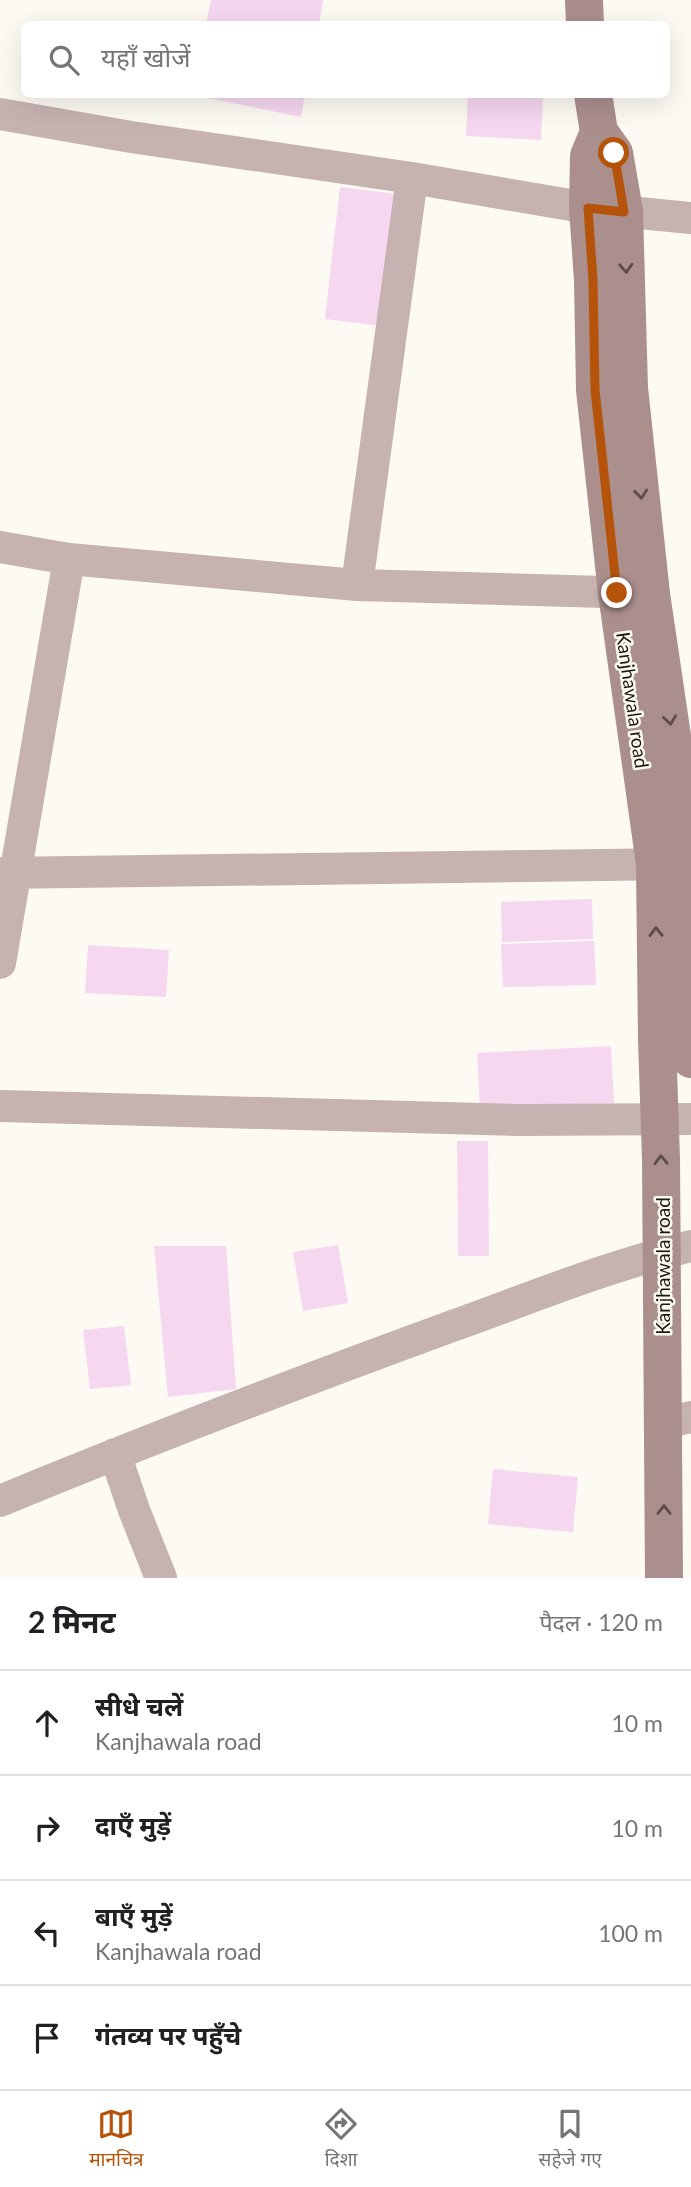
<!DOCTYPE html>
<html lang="hi">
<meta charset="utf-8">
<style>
:root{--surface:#fff;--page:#f2f2f2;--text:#202124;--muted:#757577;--line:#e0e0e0;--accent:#b45309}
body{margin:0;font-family:Lato,"Noto Sans Devanagari",sans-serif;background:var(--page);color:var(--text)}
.stop{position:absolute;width:21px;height:21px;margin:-16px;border:5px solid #b45309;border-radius:50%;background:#fff}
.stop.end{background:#b45309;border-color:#fff;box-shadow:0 2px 7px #0008}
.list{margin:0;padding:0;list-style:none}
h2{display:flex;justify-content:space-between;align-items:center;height:91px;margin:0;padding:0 28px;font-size:30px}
h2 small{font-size:23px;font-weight:400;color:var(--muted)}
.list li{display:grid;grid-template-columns:46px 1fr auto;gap:21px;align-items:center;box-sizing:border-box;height:105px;padding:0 28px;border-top:2px solid var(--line)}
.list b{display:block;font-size:26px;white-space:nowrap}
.list p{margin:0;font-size:23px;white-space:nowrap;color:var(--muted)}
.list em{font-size:23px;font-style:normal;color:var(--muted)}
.icon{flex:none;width:38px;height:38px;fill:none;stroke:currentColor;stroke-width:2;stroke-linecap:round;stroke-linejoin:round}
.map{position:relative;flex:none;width:691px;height:1578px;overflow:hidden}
.search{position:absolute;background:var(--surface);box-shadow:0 7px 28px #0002;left:21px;right:21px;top:21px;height:77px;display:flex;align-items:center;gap:18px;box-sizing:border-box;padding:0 24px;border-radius:10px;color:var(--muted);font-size:26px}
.sheet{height:511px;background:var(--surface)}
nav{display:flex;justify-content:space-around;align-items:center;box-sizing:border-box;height:98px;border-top:2px solid var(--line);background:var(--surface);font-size:19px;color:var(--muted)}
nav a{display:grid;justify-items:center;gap:4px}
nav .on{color:var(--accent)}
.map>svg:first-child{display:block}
</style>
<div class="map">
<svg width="691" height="1578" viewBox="0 0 691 1578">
<rect width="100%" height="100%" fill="#fdfaf3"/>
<path fill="#f6d7f0" d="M211 0H323L319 24H206Z
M188 94H305L301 117Z
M468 94H543L541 140 466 136Z
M340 187 397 194 382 326 325 319Z
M592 899 593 939 502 942 501 902Z
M594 941 596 985 503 987 501 944Z
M88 945 169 950 166 997 85 993Z
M611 1046 614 1103 480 1110 477 1053Z
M457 1141H488L489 1256H458Z
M338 1245 348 1303 303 1311 293 1252Z
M154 1246H226L236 1389 168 1397Z
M124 1326 131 1385 90 1389 83 1330Z
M493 1469 578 1477 573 1532 488 1524Z"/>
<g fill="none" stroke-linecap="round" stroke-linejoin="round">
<path stroke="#c5b2b1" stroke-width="32" d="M0 114 131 137 412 178 588 208 691 218
M0 547 69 559 357 585 640 593
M357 585 412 178
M0 873 678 864
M0 963 69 559
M0 1106 519 1120 691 1119
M664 1423 691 1417
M115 1454 134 1510 161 1578
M0 1501C150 1439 302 1381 455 1325 533 1297 611 1265 691 1246"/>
<path stroke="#aa8f8d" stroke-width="38" d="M584 0 585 24
M593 94 599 132 614 153 624 211 629 388 651 594 682 804 688 863 691 1059
M599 132 589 156 588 208 593 280 595 390 617 593 655 864 657 1039 661 1159 664 1578"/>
</g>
<defs><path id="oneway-chevron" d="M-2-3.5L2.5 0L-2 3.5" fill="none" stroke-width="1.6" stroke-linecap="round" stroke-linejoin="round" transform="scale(1.75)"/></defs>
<g stroke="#5c4e46">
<use href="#oneway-chevron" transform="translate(626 268) rotate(87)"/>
<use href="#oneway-chevron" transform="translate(641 494) rotate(84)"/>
<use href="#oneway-chevron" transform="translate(670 720) rotate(82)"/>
<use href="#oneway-chevron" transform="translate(656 932) rotate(-91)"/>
<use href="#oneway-chevron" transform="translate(661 1160) rotate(-92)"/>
<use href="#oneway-chevron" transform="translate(664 1510) rotate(-90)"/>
</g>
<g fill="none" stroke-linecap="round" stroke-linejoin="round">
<path stroke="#b45309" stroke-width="9" d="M614 153 624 212 588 208 593 280 595 390 617 593"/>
</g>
<g text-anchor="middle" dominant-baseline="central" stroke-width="5" stroke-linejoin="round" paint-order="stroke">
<g font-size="19" fill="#1d180c" stroke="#fdfaf3">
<text transform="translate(633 700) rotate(82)">Kanjhawala road</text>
<text transform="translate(662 1266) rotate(-90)">Kanjhawala road</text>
</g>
</g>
</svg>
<div class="stop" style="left:614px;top:153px"></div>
<div class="stop end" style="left:617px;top:593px"></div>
<div class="search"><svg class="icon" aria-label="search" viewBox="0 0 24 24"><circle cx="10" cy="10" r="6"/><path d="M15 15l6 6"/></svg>यहाँ खोजें</div>
</div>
<section class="sheet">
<h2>2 मिनट<small>पैदल · 120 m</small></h2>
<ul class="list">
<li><svg class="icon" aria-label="ahead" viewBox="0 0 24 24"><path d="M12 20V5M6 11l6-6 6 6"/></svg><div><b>सीधे चलें</b><p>Kanjhawala road</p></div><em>10 m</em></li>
<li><svg class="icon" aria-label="right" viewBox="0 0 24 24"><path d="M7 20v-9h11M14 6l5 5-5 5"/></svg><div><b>दाएँ मुड़ें</b></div><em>10 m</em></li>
<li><svg class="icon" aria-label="left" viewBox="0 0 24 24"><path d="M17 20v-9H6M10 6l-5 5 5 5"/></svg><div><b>बाएँ मुड़ें</b><p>Kanjhawala road</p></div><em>100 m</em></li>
<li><svg class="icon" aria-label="arrive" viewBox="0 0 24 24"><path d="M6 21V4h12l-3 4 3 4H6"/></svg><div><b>गंतव्य पर पहुँचे</b></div></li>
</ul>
</section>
<nav>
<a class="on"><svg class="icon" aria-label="map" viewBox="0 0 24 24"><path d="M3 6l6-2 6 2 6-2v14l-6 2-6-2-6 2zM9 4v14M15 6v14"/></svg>मानचित्र</a>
<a><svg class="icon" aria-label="directions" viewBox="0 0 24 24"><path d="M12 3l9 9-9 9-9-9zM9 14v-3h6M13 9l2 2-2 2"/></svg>दिशा</a>
<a><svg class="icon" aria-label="saved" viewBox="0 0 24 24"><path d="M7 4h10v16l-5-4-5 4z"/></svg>सहेजे गए</a>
</nav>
